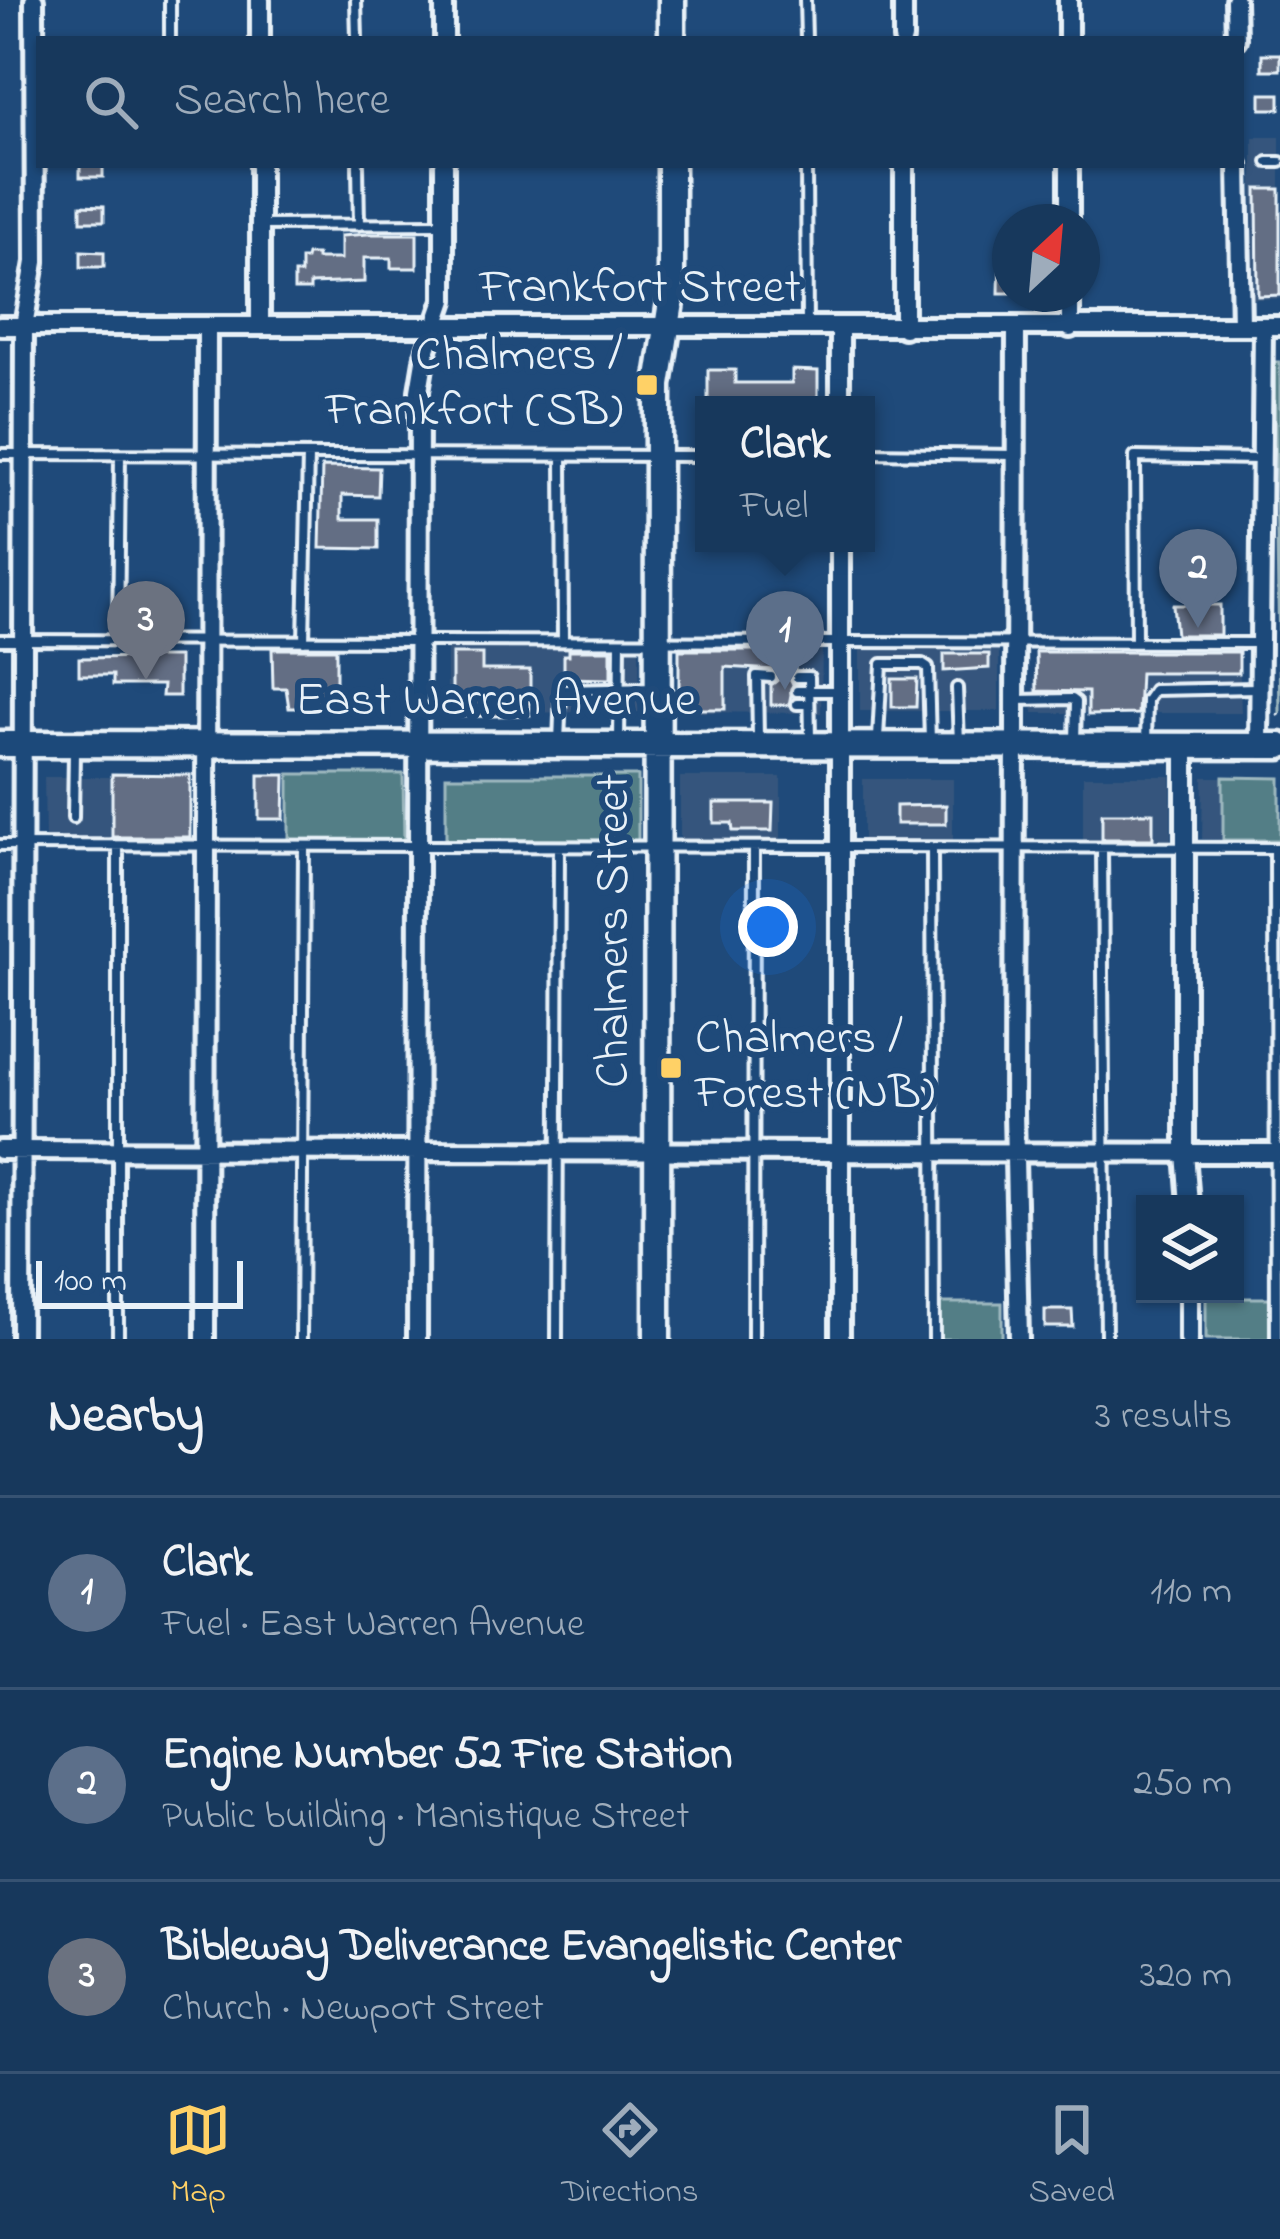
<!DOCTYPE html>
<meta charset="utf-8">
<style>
:root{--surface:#17385c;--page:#244365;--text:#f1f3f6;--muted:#9eacbb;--line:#365272;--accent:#ffd166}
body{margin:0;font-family:"Indie Flower",sans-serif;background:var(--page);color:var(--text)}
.controls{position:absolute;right:36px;bottom:36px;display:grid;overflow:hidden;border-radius:0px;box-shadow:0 3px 9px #0004}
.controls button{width:108px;height:108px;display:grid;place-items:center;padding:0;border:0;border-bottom:3px solid var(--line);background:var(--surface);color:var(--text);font:60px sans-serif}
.compass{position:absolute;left:992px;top:204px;width:108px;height:108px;border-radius:50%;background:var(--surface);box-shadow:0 3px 9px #0004;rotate:26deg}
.scale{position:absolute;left:36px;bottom:30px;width:207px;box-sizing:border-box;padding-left:12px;border:6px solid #e8f1f8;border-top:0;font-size:33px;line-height:42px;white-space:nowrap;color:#e8f1f8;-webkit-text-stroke:9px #1f4a7a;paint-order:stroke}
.you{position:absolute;left:768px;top:927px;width:42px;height:42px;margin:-30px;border:9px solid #fff;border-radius:50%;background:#1a73e8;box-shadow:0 0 0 18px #1a73e833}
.badge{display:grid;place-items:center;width:78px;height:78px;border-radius:50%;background:var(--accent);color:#fff;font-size:39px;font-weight:700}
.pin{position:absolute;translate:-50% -99px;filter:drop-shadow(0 3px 6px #0008)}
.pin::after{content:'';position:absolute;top:63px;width:42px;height:36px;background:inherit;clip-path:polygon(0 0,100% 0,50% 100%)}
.popup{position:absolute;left:695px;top:396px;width:180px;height:156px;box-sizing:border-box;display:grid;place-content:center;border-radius:0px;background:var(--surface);filter:drop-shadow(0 3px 9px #0005);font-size:39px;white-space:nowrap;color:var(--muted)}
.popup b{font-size:45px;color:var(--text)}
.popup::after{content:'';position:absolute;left:50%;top:100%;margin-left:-24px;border:24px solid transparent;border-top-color:var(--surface)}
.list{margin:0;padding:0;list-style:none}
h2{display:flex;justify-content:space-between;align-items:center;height:156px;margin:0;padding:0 48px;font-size:51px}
h2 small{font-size:39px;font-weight:400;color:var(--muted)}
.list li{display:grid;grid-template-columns:78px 1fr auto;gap:36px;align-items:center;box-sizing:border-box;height:192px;padding:0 48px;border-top:3px solid var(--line)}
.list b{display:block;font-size:45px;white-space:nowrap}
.list p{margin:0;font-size:39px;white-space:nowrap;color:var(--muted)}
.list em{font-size:39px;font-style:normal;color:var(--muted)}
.icon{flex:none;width:66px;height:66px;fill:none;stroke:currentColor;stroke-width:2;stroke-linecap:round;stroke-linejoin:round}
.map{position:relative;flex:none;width:1280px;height:1339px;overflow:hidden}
.search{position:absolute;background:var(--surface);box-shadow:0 3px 9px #0004;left:36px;right:36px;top:36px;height:132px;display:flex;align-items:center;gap:30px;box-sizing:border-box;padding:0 42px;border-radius:0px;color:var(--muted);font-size:45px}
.sheet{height:732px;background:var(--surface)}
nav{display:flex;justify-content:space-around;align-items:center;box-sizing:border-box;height:168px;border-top:3px solid var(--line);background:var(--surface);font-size:33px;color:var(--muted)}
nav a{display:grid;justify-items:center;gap:6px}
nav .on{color:var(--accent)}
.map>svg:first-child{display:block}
</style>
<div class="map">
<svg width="1280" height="1339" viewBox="0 0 1280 1339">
<rect width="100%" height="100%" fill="#1f4a7a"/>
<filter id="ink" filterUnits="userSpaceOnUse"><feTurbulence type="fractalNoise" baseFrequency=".00833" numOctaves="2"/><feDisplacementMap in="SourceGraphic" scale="24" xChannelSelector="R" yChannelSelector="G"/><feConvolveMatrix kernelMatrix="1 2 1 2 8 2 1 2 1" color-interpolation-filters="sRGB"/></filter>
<g filter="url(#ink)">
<path fill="#34557d" d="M1253 137H1280V299H1253Z
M447 646 639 648 640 712 447 713Z
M678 647 822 648 821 713 678 712Z
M1239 647 1241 713H1033L1035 648Z
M860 648H999V711H860Z
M1083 776H1171V842L1083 841Z
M44 777H190L191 840 45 841Z
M680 777H781V839H680Z
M1203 777H1223V840L1202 839Z
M863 779H953V840H863Z"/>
<path fill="#537e86" stroke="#9eb8bf" stroke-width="3" d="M1274 362H1280V714Z
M289 774H403L404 840H289Z
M446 776H638V841L446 840Z
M1223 777 1280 778V840H1223Z
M1206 1298H1277V1339H1206Z
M938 1303H1002V1339H937Z"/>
<path fill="#646e84" stroke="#e8f1f8" stroke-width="3" d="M1262 54H1280V70H1262Z
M1261 94H1280V109H1261Z
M80 165H103V177H80Z
M1257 189H1280V295L1258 296Z
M81 205 104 206V221H81Z
M368 234H417V268H391V258H364V282L310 284V290H294V274H301V259H306L307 255H317V259H341V236Z
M81 251 104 252V267H81Z
M1000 253 1010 254V293H999Z
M708 370H735V383H792V370L818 371V405H708Z
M322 467 379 468 378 496 342 495V519H378V549L320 548Z
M1173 605H1220V635H1176Z
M272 649H336V702L332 708H289L286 688H273Z
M569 650H611V679L564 678V655H569Z
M679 650H795V669L789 676 793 684 789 705H771V685L779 679 775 670 725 667V709H684L679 703Z
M1036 652H1239V673H1140L1138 714 1088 715V692L1037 691Z
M452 654H482V670H530V715L452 717Z
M944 654H989V668L944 671Z
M161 657H179V696H162L163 685H113V675H79V658Z
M892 679H917L916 707H892Z
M112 774 190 775V837H112Z
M259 775H285L284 819H259Z
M714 803H773L772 831H733L732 823H714Z
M946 805V824H896V806Z
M1102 813H1153V839H1102Z
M1045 1310H1072L1073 1327H1045Z"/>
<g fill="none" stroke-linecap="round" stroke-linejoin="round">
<defs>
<path id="lane" d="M170 0V39
M356 0 357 39
M805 0 806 39
M1268 162H1280
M358 165 359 225
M806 165 807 327
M262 225 444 224
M866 453 1014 455
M0 454 704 456
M562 456 563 641
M0 640 1258 643
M118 640 120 455
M304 641 308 455
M1136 642 1135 457 1260 459
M797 677H809L810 741
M957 688 959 744
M797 691H838
M1016 700 1072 699 1076 702 1075 741
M797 704H809
M758 738 757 676 771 677
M878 738 882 664H922L928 668 930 742
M559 742 561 690 656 688
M619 743 620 642
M1146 744 1147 700 1154 690 1257 688
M73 818 74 751
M0 845 1280 848
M118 846V1339
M1102 848 1106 1339
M1275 848 1276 1339
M932 849 934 1339
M301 1339 304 847
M557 1339 559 847
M753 1339 754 848"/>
<path id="street" d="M260 0V39
M444 0V39
M903 0V39
M1068 0V39
M1235 0 1236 39
M260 165V326
M904 165V328
M1069 165V222
M1238 165 1241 326
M1070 294V328
M0 326H1280
M1016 328 1014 1113 1019 1339
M840 405V328
M1185 746V1153L1189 1204
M1259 746 1263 326
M0 1150 1280 1153
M1189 1294V1339
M21 1339 24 326 35 262 34 0
M205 1339 207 326
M417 1339 419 391 425 355 444 300V165
M840 1339V543"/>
<path id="secondary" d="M672 39V0
M0 744 1280 746
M657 1339 658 385 671 302V165"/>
</defs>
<use href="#lane" stroke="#e8f1f8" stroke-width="16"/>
<use href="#street" stroke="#e8f1f8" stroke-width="26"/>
<use href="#secondary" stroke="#e8f1f8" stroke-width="33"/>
<path stroke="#e8f1f8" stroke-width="3" stroke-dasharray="12 9" stroke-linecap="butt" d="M1277 716 1280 714"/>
<use href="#lane" stroke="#1f4a7a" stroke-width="8"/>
<use href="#street" stroke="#1f4a7a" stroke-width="16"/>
<use href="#secondary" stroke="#1f4a7a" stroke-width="24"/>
</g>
</g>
<g fill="#ffd166" stroke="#1f4a7a" stroke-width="4.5">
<rect x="635" y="373" width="24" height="24" rx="6"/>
<rect x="659" y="1056" width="24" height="24" rx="6"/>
</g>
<g text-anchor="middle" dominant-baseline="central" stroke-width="12" stroke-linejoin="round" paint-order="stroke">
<g font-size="48" fill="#e8f1f8" stroke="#1f4a7a">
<text x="640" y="289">Frankfort Street</text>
<text x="496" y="702">East Warren Avenue</text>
<text transform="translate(615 931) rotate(-90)">Chalmers Street</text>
</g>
<g font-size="48" fill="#e8f1f8" stroke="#1f4a7a" text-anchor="end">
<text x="623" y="357">Chalmers /<tspan x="623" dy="55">Frankfort (SB)</tspan></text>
<text x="695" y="1040" text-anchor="start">Chalmers /<tspan x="695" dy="55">Forest (NB)</tspan></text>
</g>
</g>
</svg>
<div class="controls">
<button><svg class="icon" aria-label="layers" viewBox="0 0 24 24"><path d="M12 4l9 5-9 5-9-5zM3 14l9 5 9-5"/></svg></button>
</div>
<svg class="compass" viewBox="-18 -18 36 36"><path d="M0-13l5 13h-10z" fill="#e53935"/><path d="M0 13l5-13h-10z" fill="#9eacbb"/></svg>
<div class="scale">100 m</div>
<div class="you"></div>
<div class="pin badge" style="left:785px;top:690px;background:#5c6f8a">1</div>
<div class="popup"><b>Clark</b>Fuel</div>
<div class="pin badge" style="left:1198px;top:628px;background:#5c6f8a">2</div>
<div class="pin badge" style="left:146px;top:680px;background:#6b7280">3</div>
<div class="search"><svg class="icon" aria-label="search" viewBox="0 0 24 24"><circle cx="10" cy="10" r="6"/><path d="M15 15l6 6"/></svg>Search here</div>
</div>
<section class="sheet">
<h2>Nearby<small>3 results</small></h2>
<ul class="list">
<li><span class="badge" style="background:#5c6f8a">1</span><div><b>Clark</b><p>Fuel · East Warren Avenue</p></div><em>110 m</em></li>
<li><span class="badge" style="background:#5c6f8a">2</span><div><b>Engine Number 52 Fire Station</b><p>Public building · Manistique Street</p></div><em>250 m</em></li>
<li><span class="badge" style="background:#6b7280">3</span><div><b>Bibleway Deliverance Evangelistic Center</b><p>Church · Newport Street</p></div><em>320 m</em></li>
</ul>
</section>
<nav>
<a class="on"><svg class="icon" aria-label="map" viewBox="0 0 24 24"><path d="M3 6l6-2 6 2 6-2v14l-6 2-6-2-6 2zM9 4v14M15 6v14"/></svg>Map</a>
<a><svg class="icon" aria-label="directions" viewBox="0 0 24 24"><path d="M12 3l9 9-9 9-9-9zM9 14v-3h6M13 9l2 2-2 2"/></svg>Directions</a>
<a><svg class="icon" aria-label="saved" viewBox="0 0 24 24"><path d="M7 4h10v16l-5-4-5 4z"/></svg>Saved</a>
</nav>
